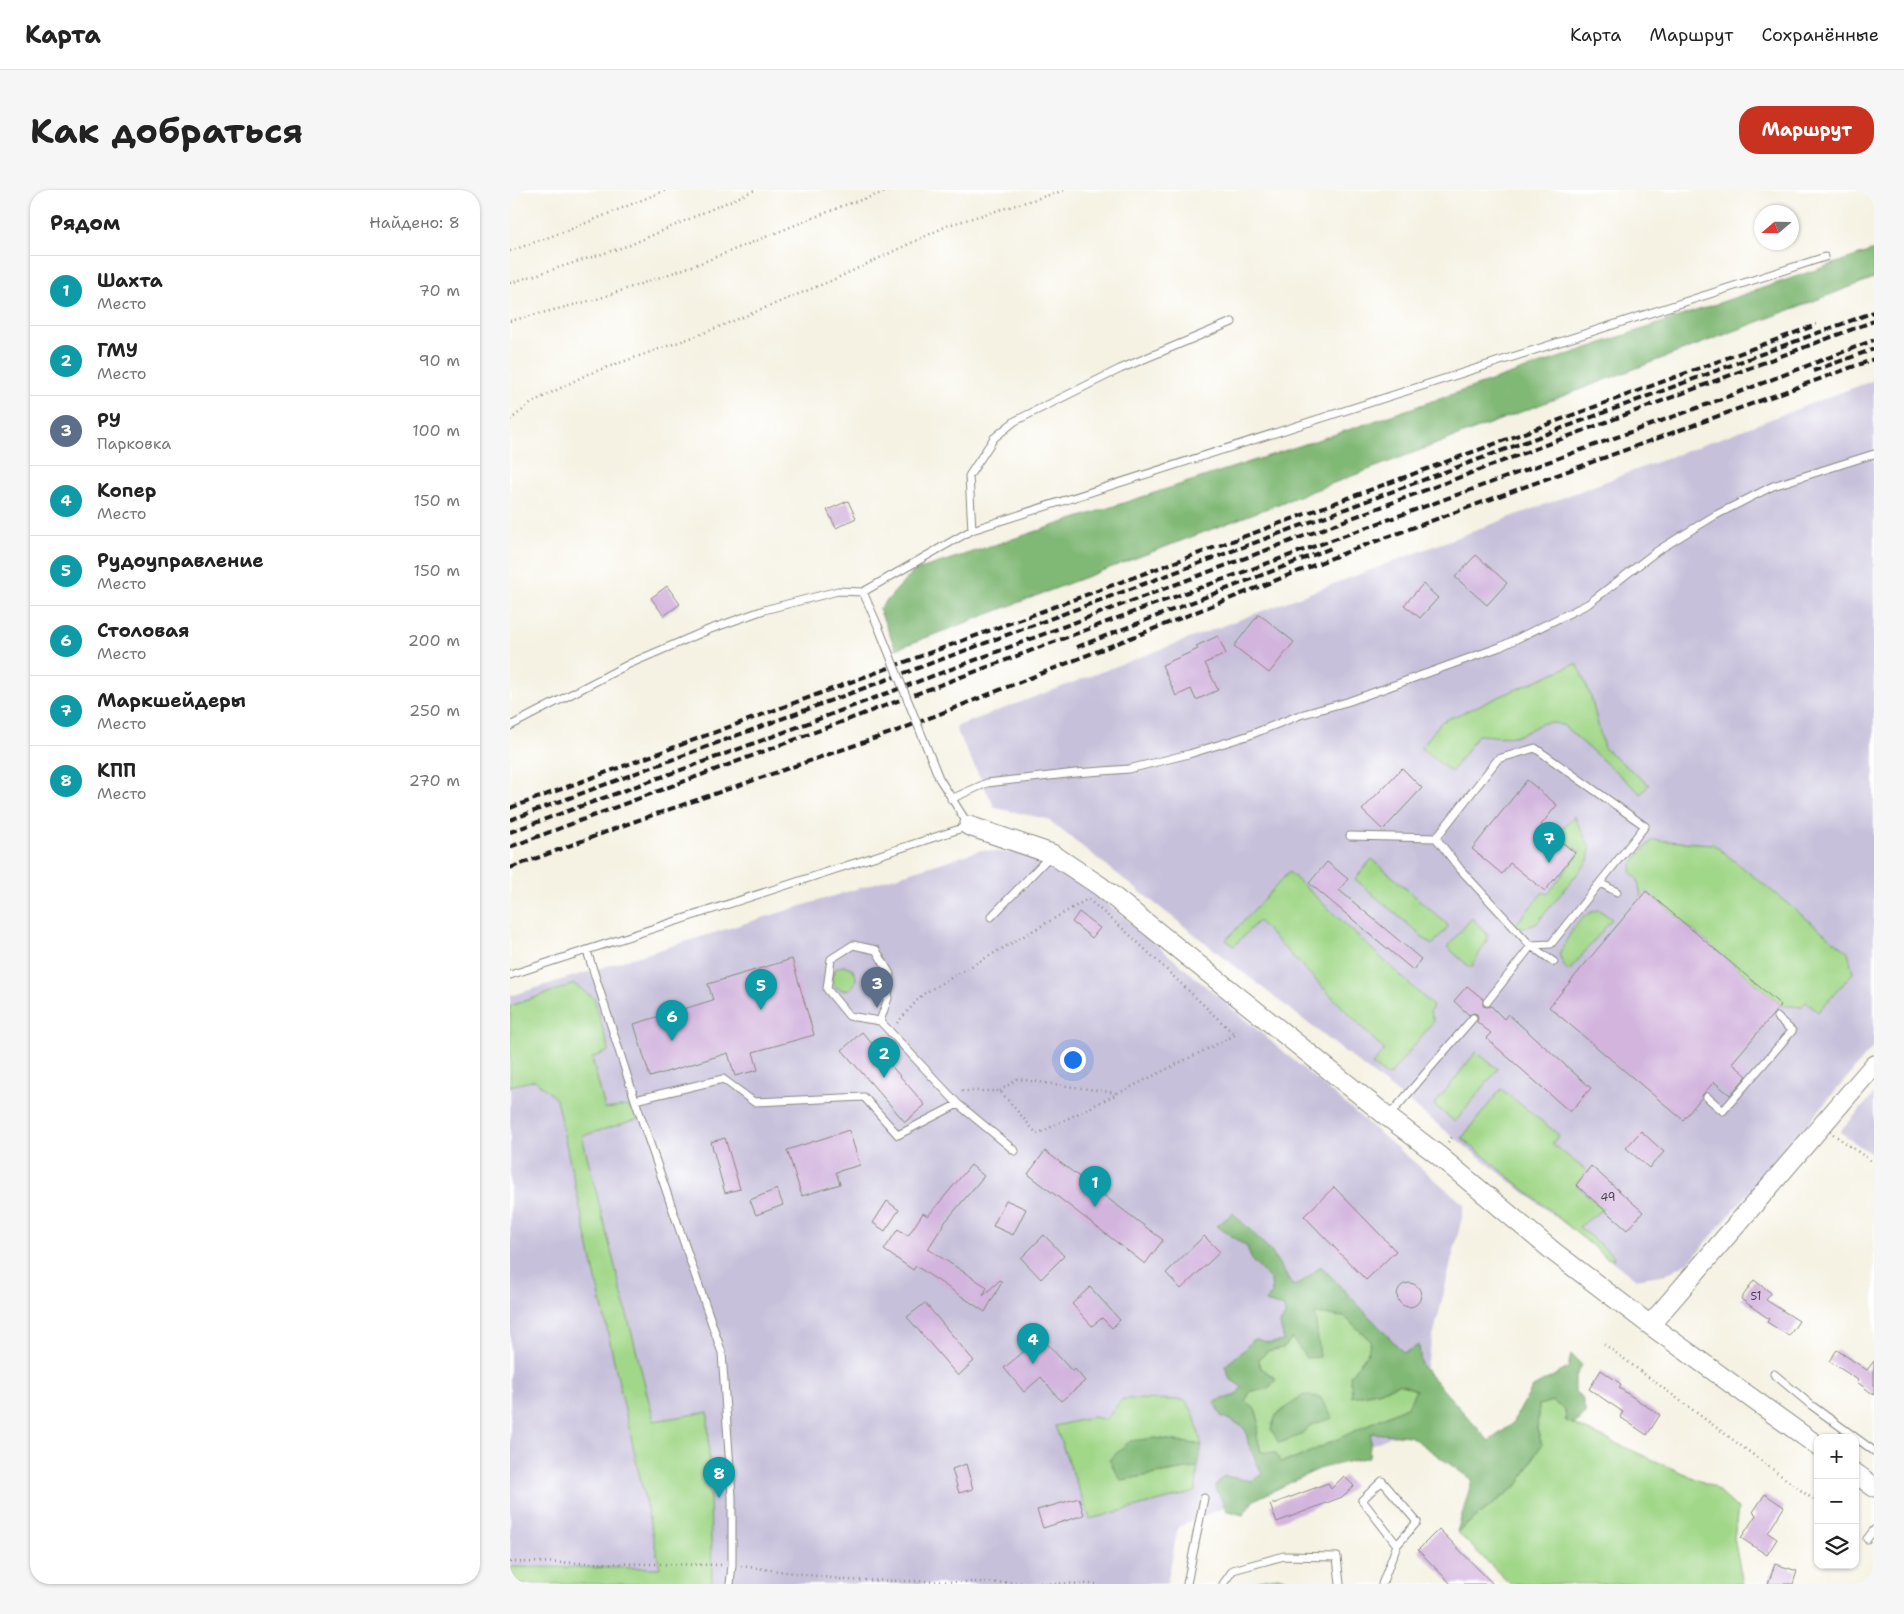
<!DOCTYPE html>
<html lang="ru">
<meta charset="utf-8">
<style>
:root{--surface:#fff;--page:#f6f6f6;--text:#222;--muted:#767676;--line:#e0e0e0;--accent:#c8321e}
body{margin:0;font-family:"Shantell Sans",sans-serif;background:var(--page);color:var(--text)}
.controls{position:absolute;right:15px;bottom:15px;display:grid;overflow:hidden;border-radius:10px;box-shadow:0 1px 4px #0004}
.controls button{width:45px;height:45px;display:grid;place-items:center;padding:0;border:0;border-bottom:1px solid var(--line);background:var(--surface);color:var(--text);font:25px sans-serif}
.compass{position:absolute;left:1244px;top:15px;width:45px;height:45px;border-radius:50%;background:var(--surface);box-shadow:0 1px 4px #0004;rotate:250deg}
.you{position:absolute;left:562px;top:869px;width:18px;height:18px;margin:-12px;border:4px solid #fff;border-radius:50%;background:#1a73e8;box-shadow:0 0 0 8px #1a73e833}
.badge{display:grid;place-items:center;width:32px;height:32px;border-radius:50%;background:var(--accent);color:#fff;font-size:16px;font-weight:700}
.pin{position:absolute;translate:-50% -41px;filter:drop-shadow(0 1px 2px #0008)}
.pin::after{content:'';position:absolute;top:26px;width:18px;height:15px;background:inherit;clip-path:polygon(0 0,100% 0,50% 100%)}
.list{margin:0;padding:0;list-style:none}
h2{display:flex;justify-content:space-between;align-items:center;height:65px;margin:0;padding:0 20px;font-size:21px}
h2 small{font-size:16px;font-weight:400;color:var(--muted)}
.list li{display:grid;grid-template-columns:32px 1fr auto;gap:15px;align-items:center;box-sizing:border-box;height:70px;padding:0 20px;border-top:1px solid var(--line)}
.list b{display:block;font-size:19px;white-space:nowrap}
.list p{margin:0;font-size:16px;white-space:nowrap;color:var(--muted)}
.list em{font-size:16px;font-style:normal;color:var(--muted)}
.icon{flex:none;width:28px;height:28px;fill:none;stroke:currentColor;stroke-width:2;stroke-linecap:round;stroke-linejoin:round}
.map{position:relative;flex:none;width:1364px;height:1394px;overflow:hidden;border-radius:20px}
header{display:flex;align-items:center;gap:30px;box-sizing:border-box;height:70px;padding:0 25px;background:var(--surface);border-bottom:1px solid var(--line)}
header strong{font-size:24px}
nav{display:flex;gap:28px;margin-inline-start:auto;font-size:18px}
.intro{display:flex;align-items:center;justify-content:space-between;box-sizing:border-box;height:120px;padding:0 30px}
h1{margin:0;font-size:35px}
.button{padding:12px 22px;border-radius:20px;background:var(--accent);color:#fff;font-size:18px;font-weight:700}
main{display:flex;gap:30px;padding:0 30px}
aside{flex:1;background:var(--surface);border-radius:20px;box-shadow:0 1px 4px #0004}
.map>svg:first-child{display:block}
</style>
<header>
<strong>Карта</strong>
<nav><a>Карта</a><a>Маршрут</a><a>Сохранённые</a></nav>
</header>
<div class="intro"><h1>Как добраться</h1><a class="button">Маршрут</a></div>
<main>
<aside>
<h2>Рядом<small>Найдено: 8</small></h2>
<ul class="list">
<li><span class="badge" style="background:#0f9aa8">1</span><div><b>Шахта</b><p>Место</p></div><em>70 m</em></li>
<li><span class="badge" style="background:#0f9aa8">2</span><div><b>ГМУ</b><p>Место</p></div><em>90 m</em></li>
<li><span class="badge" style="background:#5c6f8a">3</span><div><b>РУ</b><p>Парковка</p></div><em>100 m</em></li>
<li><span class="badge" style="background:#0f9aa8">4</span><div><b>Копер</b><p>Место</p></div><em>150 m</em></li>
<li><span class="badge" style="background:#0f9aa8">5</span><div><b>Рудоуправление</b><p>Место</p></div><em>150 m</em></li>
<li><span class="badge" style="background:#0f9aa8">6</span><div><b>Столовая</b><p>Место</p></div><em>200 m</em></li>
<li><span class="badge" style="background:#0f9aa8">7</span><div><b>Маркшейдеры</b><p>Место</p></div><em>250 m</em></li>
<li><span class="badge" style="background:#0f9aa8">8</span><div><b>КПП</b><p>Место</p></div><em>270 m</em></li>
</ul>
</aside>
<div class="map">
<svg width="1364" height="1394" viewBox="0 0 1364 1394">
<rect width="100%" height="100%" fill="#fff"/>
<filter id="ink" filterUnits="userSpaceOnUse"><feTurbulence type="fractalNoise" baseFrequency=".02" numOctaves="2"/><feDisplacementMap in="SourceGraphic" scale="10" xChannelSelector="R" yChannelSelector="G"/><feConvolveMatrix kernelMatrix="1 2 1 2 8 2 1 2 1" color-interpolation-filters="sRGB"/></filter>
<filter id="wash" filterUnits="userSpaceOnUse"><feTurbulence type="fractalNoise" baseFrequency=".0096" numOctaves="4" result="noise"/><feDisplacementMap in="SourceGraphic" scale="20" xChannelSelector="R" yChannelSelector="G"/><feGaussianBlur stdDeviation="1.12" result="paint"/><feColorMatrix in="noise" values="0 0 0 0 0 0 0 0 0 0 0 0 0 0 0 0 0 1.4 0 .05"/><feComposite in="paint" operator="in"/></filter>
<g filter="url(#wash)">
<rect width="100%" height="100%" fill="#f5f2e3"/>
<path fill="#c6c0da" d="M1364 190V856L1181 1070 1157 1084 1125 1089 537 629 485 618 445 537Z
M472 660 520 665 584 702 955 1015 901 1238 668 1337 657 1394H0V806Z
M1364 904V966L1330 942Z"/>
<path fill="#a1d788" stroke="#5e7a52" d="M1067 473 1081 507 1094 558 1139 595 1131 604 1054 536C1028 525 1025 543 1004 546 993 548 979 545 968 545L941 582 911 558 931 532Z
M1064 626 1080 658 1078 671 1026 734 1013 738 1005 735 1033 702 1038 704 1070 662 1048 644Z
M1142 650 1203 654 1338 762 1343 783 1308 822 1296 812 1291 817 1271 815 1136 701 1131 708 1128 690 1121 682 1122 674Z
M862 669 937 734 938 737 922 755 845 689Z
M779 682 923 816 920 822 924 831 880 885 877 886 862 875 874 860 748 731 724 756 716 750Z
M1089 720 1102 729 1059 781 1054 776 1049 764C1059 747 1067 724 1089 720Z
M962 728 977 744V750L961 778 937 757Z
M322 788a12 12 0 1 1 24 0a12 12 0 1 1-24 0Z
M64 794 84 808 99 861 82 868 95 919 118 916 128 929 72 946 144 1231 198 1222 202 1394H0V1377L150 1378 46 909 25 890 0 896V816Z
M966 862 988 879 945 932 924 915Z
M991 899 1049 945 1042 954 1077 981 1066 995 1093 1019 1069 1037 1104 1066 1103 1070 1097 1068 952 948Z
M805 1123 835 1127 861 1151 857 1164 840 1186 868 1202 889 1194 906 1200 899 1216 785 1269 770 1272 751 1263C750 1257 748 1252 747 1246 746 1227 754 1225 735 1211L741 1201 758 1199 766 1189 750 1177 749 1169 758 1161 773 1158Z
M612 1209 675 1210 683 1222 692 1255 645 1248 611 1290 688 1277 685 1302 580 1329 545 1236 584 1227 596 1230Z
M1042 1211 1055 1220 1056 1231 1204 1297 1228 1319 1224 1348 1233 1394H1000L947 1342 1009 1294 1026 1263 1032 1255 1027 1239 1029 1215Z
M768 1387 789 1394H744L749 1390Z"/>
<path fill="#80b874" stroke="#4e6a48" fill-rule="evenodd" d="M1364 60V88L386 459 369 419 404 381 829 243Z
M723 1023 760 1060 783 1096 791 1093 811 1076 894 1163 909 1155 911 1175 979 1251 1001 1235 1023 1197 1058 1178 1061 1164 1072 1175 1065 1188V1202L1072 1207 1076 1224 1065 1234 1056 1231 1055 1220 1042 1211 1029 1215 1027 1239 1032 1255 1026 1263 1009 1294 947 1342 962 1290 900 1246 861 1243 859 1267 811 1278 744 1310 733 1325 717 1321 705 1296 714 1286 742 1291 752 1284 738 1253 736 1241 732 1236 711 1226 704 1212 726 1205 732 1197 720 1189 715 1176 735 1159 742 1150 746 1149 760 1153 774 1151 770 1134 775 1126 774 1117 755 1112 762 1103 761 1090 743 1072 737 1057 707 1036ZM805 1124 835 1127 861 1151 857 1164 840 1186 842 1207 868 1202 889 1194 906 1200 898 1216 785 1269 770 1272 766 1263 751 1262 747 1246 749 1231 745 1219 735 1211 741 1201 758 1199 766 1189 750 1177 749 1169 758 1161 773 1158 782 1148 796 1168 810 1167Z
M794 1205 810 1207 823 1228 801 1235 789 1246 769 1253 761 1239 766 1225Z
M645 1248 692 1255 688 1277 611 1290 599 1270 620 1251Z"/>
<g id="blocks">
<path fill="#d2b4dd" d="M338 311 346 328 326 338 317 320Z
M966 365 997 393 977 415 945 387Z
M913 394 928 408 910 428 894 415Z
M157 396 170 414 154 426 141 408Z
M749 424 784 452 759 483 724 456Z
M708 446 716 464 695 473 708 500 686 510 681 499 666 506 652 475 688 459 686 456Z
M892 578 912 598 873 640 852 620Z
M1017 590 1047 615 1031 635 1065 663 1035 701 1000 673 992 684 962 659Z
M817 672 838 689 829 700 911 769 903 780 799 693Z
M1136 701 1271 815 1222 873 1237 886 1220 905 1204 892 1193 904 1192 907 1173 930 1039 817Z
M569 722 590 738 582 748 562 732Z
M282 769 304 845 243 862 248 880 225 886 218 863 140 887 124 834 203 810 198 794Z
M957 796 973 809V816L977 817 981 816 994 829 998 824 1081 898 1060 922 976 848 981 843 967 832 968 828 967 824 963 823 959 825 944 811Z
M352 842 415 915 395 932 332 860Z
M339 940 350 975 326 982 330 994 292 1006 277 960Z
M1131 941 1154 962 1139 978 1116 958Z
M215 948 230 999 215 1003 201 952Z
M535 961 653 1050 635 1074 518 984Z
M461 975 474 986 435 1032 418 1059 477 1097 473 1106 490 1090 492 1092 475 1122 406 1076 403 1080 374 1060 388 1039 398 1046 413 1023 418 1026Z
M1081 976 1133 1022 1117 1040 1066 995Z
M824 997 886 1061 856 1090 794 1026Z
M267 999 273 1015 246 1025 240 1010Z
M496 1010 516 1019 503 1045 483 1036Z
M377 1011 389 1020 375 1041 363 1033Z
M534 1045 554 1066 531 1089 511 1068Z
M694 1046 710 1062 671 1099 656 1083Z
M1244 1090 1261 1103 1256 1110 1289 1131 1279 1146 1257 1132 1259 1129 1231 1109Z
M887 1105a12 12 0 1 1 24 0a12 12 0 1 1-24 0Z
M580 1097 610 1130 602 1138 592 1128 582 1136 562 1114Z
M415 1113 464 1171 448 1186 397 1127Z
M531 1147 563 1182 565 1179 575 1191 551 1211 531 1187 514 1202 494 1178Z
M1327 1160 1357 1180 1364 1171V1205L1347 1192 1348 1190 1319 1171Z
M1091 1180 1111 1194 1109 1198 1150 1225 1137 1245 1110 1227 1113 1222 1079 1199Z
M456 1274 463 1299 449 1303 442 1279Z
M834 1286 844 1296 832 1307 767 1332 760 1315 818 1293 821 1299Z
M1255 1304 1274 1317 1258 1343 1267 1349 1257 1365 1231 1348 1246 1325 1243 1322Z
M569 1308 574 1325 533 1338 527 1320Z
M929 1339 983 1394H941L908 1360Z
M1265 1374 1287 1381 1283 1394H1258Z"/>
</g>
</g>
<g filter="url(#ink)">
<use href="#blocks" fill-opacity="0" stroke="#888780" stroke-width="1"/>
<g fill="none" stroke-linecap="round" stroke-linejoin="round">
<defs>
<path id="lane" d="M462 340 459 286 484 248 505 231 610 179 722 132
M353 402 462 340 1315 67
M0 536 119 474 198 440 254 420 328 401 353 402 368 436
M441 609 477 593 566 583 619 579 679 564 737 546 790 525 837 512 990 457 1078 414 1147 361 1204 326 1263 296 1364 264
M840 646 926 648
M1090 693 1107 702
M481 727 540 666
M77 761 125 910 212 1163 222 1307V1375L220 1394
M0 785 459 636 429 588
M977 812 1021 756 1022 755 1041 754 1135 636 1025 558 988 569 926 648 950 679 1021 756 1044 772
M370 831 378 808 380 784 366 760 343 755 321 769 317 799 339 826 370 831 448 914
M1197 907 1213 921 1282 841 1267 827
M125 910 213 889 244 912 354 907 388 945 448 914 505 961
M878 927 963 828
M1264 1184 1301 1215 1364 1261
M1357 1349 1364 1340
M677 1394 694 1308
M713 1394 723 1380 774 1366 827 1367 830 1394
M872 1394 887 1355 907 1332 872 1291 852 1310 887 1355"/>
<path id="secondary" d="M459 636 542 664 590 696 878 927 928 965 1044 1062 1140 1135 1308 1256
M1140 1135 1364 875
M1345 1283 1364 1297"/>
</defs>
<use href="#lane" stroke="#888780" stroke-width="9"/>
<use href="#secondary" stroke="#888780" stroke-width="21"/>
<path stroke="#888780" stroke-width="2.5" stroke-dasharray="1 4" stroke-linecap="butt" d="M0 61 59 40 156 0
M0 93 120 55 245 0
M0 131 87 109 191 73 335 15 382 0
M0 230 23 212 78 184 189 145 323 90 439 35 556 0
M387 833 413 804 578 709 620 745 725 845 527 944 490 901H449
M490 901 507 889 607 903
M1323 944 1364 973
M938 952 942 947
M1094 1154 1308 1313
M0 1372 214 1375
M231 1376 337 1390 586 1394"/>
<use href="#lane" stroke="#fff" stroke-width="7"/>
<use href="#secondary" stroke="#fff" stroke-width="19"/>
<path stroke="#1c1c1c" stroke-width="4" stroke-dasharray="8 4" stroke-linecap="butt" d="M1303 181 1364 159
M567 457 824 357
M0 618 1306 135
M0 630 1364 122
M0 642 245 553 1364 131
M0 657 642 415 1201 213 1364 150
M0 678 120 633 389 540 842 360 1364 169"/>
<defs>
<path id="lane-bridge" d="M368 436 429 588"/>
</defs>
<use href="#lane-bridge" stroke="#888780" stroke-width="9" stroke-linecap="butt"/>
<use href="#lane-bridge" stroke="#fff" stroke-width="7"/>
</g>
</g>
<g text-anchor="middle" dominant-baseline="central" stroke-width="4" stroke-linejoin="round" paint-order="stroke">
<g font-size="11" fill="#4a424c">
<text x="1098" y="1007">49</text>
<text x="1246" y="1106">51</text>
</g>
</g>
</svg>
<div class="controls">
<button>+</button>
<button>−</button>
<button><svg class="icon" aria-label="layers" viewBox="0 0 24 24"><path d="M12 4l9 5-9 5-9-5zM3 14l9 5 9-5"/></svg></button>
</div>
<svg class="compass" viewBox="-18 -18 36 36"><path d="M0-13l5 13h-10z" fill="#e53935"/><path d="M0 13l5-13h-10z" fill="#767676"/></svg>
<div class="you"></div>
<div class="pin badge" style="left:585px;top:1017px;background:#0f9aa8">1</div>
<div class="pin badge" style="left:374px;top:888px;background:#0f9aa8">2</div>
<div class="pin badge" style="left:367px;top:818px;background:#5c6f8a">3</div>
<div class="pin badge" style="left:523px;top:1174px;background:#0f9aa8">4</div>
<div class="pin badge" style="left:251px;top:820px;background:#0f9aa8">5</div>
<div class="pin badge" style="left:162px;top:851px;background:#0f9aa8">6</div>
<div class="pin badge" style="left:1039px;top:673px;background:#0f9aa8">7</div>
<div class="pin badge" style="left:209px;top:1308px;background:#0f9aa8">8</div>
</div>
</main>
